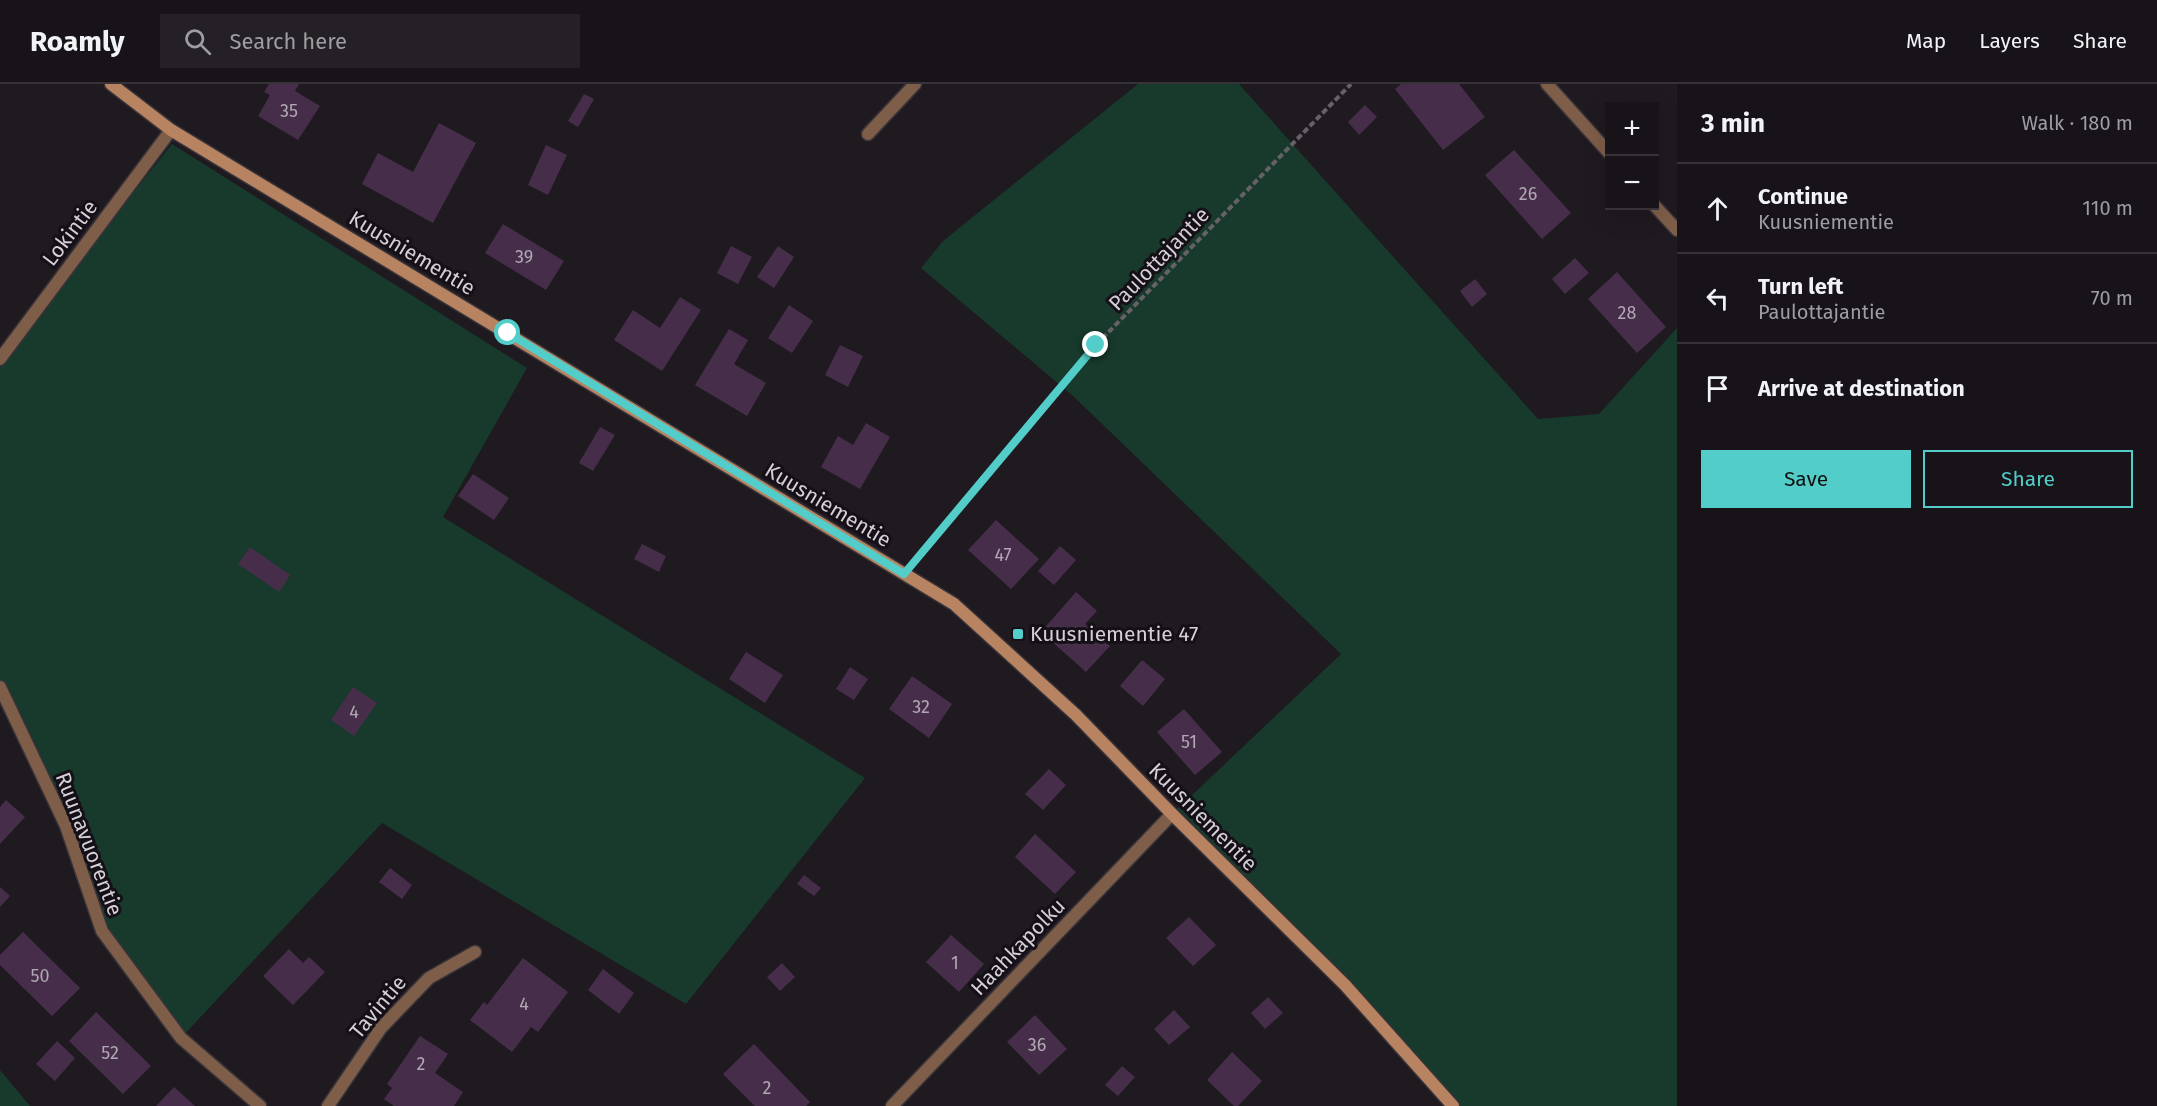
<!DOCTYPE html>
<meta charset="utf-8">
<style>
:root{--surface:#171318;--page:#242025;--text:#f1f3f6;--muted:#9e9ea2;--line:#363237;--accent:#53cdc9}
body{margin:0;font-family:"Fira Sans",sans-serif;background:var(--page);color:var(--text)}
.controls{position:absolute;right:18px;top:18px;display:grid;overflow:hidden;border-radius:0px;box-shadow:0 6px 24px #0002}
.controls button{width:54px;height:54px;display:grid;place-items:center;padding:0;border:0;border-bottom:2px solid var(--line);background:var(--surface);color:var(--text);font:30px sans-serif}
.stop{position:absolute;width:18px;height:18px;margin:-14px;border:4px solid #53cdc9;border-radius:50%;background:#fff}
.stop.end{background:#53cdc9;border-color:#fff;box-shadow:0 2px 6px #0008}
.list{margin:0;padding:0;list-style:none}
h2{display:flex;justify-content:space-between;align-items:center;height:78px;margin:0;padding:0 24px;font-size:26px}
h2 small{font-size:20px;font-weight:400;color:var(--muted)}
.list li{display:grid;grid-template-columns:39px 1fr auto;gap:18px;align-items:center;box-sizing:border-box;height:90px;padding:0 24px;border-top:2px solid var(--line)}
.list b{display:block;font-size:22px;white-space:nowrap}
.list p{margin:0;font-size:20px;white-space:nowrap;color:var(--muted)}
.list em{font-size:20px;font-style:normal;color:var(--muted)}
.actions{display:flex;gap:12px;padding:18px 24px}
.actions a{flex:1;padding:14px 0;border:2px solid var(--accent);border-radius:0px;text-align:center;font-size:21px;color:var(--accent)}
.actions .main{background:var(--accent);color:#111}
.icon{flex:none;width:33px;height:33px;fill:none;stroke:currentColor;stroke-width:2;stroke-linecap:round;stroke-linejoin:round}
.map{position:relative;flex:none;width:1677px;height:1022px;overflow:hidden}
header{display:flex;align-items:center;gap:36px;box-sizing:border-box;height:84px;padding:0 30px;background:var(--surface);border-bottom:2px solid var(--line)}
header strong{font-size:28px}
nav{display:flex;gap:33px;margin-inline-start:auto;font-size:21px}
.search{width:420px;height:54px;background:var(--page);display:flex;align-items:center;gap:15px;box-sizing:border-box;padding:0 21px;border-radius:0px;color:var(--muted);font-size:22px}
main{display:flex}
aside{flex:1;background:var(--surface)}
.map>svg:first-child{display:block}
</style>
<header>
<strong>Roamly</strong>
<div class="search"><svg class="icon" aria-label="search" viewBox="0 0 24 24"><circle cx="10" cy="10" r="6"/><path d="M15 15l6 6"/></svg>Search here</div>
<nav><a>Map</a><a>Layers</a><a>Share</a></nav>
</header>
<main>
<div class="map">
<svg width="1677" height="1022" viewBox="0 0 1677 1022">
<rect width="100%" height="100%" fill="#1f1920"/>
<path fill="#173a2c" d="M1138 0H1239L1538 335 1599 330 1677 244V1022H1453L1345 901 1172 730 1341 570 1073 312 921 184 943 157Z
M172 60 527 284 443 433 865 694 686 920 382 739 181 954 102 847 66 742 0 603V275Z
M0 986 30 1022H0Z"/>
<path fill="#462e4a" d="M269 0H299L295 7 320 22 298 56 258 32 270 11 264 8Z
M1401 0H1459L1485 33 1443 66 1395 5Z
M584 10 594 15 578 43 568 37Z
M1365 21 1377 33 1359 51 1348 38Z
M439 39 476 59 433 139 362 100 378 69 413 88Z
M546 61 567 71 548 111 528 101Z
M1514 66 1571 129 1542 155 1485 91Z
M503 140 564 177 546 206 485 169Z
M731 162 752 173 738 200 717 189Z
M778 162 794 173 774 204 757 193Z
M1575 174 1589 189 1565 210 1552 195Z
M1617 188 1666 243 1637 269 1588 215Z
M1475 195 1487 210 1472 223 1460 207Z
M680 213 701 226 662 287 614 256 633 226 660 244Z
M789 221 813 237 792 269 768 254Z
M729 245 748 256 734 280 766 299 747 332 695 301Z
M840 261 863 272 848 303 825 291Z
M866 339 890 353 860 405 821 383 838 352 853 361Z
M600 343 615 351 593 387 579 379Z
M473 390 509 414 494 436 458 412Z
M996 436 1039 475 1011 505 968 466Z
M642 460 666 472 659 488 634 475Z
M1060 462 1076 476 1054 501 1038 487Z
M250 463 290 491 279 508 238 480Z
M1076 508 1097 527 1085 540 1110 562 1086 588 1041 548Z
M746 568 783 591 765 619 729 595Z
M1142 576 1165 595 1143 622 1120 602Z
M850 583 868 595 854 616 836 605Z
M912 592 952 620 929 654 889 625Z
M353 603 377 619 354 652 331 636Z
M1184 625 1222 668 1195 691 1157 648Z
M1049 685 1066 701 1043 726 1025 710Z
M6 716 25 733 0 760V723Z
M1035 750 1076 788 1055 810 1015 773Z
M390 784 412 801 402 815 379 798Z
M804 791 821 804 814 812 797 800Z
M0 803 10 812 0 823Z
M1189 833 1216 861 1193 882 1166 854Z
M23 848 80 904 52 932 0 881V871Z
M951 851 984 880 959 908 926 878Z
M289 865 303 879 309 873 325 888 293 921 263 892Z
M523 874 568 908 538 948 531 943 512 968 470 936 484 918 487 921Z
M782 879 795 893 780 907 767 893Z
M603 885 634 909 619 930 588 906Z
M1268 913 1283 929 1265 945 1251 929Z
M1174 926 1190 943 1169 961 1154 945Z
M96 928 151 982 123 1010 69 957Z
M1035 931 1067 965 1039 991 1007 958Z
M420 952 448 970 435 989 463 1008 454 1022H394L384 1015 392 1004 387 1000Z
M57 957 75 974 55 997 36 980Z
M754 960 810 1018 806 1022H755L723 990Z
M1232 968 1262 997 1238 1022H1234L1207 996Z
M1122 982 1135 993 1118 1012 1105 1001Z
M174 1003 195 1022H156Z"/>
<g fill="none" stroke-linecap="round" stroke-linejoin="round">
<defs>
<path id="lane" d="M328 1022 381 944 429 894 475 868"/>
<path id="street" d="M1547 0 1610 70
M868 50 915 0
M1654 121 1677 146
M0 275 171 46
M0 603 66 742 102 847 181 954 260 1022
M892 1022 1172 730"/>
<path id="secondary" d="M111 0 171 46 954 520 1076 631 1172 730 1345 901 1453 1022"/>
</defs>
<use href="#lane" stroke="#383339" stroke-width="15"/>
<use href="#street" stroke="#383339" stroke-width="15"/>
<use href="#secondary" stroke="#383339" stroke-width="15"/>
<path stroke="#666167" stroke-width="4" stroke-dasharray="6 3" stroke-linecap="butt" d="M917 475 1096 261 1351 0"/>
<use href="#lane" stroke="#7e5d49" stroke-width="12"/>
<use href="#street" stroke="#7e5d49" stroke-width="12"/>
<use href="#secondary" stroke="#b78361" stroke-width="12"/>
</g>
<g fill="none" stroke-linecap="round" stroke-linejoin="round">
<path stroke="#53cdc9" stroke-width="8" d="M508 249 904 490 1096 261"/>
</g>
<rect fill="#53cdc9" stroke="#151017" stroke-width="2" x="1012" y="544" width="12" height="12" rx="3"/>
<g text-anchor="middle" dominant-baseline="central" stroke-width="6" stroke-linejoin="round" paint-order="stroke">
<g font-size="18" fill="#b0a8b2">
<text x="289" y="27">35</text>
<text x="1528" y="110">26</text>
<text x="524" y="173">39</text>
<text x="1627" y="229">28</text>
<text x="1003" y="471">47</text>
<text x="921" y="623">32</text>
<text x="354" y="628">4</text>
<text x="1189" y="658">51</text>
<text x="955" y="879">1</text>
<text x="40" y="892">50</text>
<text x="524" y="920">4</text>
<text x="1037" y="961">36</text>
<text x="110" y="969">52</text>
<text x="421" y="980">2</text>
<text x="767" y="1004">2</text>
</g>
<g font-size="21" fill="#d4d0d5" stroke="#151017">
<text transform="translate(70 149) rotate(-53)">Lokintie</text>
<text transform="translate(412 169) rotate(31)">Kuusniementie</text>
<text transform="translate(1159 175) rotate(-46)">Paulottajantie</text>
<text transform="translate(828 421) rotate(31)">Kuusniementie</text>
<text transform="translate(1203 733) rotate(45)">Kuusniementie</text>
<text transform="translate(89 760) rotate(69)">Ruunavuorentie</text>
<text transform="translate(1018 863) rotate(-46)">Haahkapolku</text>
<text transform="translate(378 923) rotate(-50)">Tavintie</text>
</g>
<g font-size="21" fill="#d4d0d5" stroke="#151017" text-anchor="start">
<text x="1030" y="550">Kuusniementie 47</text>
</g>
</g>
</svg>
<div class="controls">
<button>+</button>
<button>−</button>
</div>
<div class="stop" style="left:508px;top:249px"></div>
<div class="stop end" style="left:1096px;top:261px"></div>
</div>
<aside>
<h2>3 min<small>Walk · 180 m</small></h2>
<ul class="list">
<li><svg class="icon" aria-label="ahead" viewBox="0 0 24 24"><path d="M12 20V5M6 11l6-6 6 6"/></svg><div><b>Continue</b><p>Kuusniementie</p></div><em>110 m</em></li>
<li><svg class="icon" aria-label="left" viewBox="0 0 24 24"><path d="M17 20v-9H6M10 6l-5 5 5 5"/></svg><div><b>Turn left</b><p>Paulottajantie</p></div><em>70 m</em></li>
<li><svg class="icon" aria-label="arrive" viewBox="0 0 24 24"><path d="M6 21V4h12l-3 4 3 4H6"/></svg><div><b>Arrive at destination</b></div></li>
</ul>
<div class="actions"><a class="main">Save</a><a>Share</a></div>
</aside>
</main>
